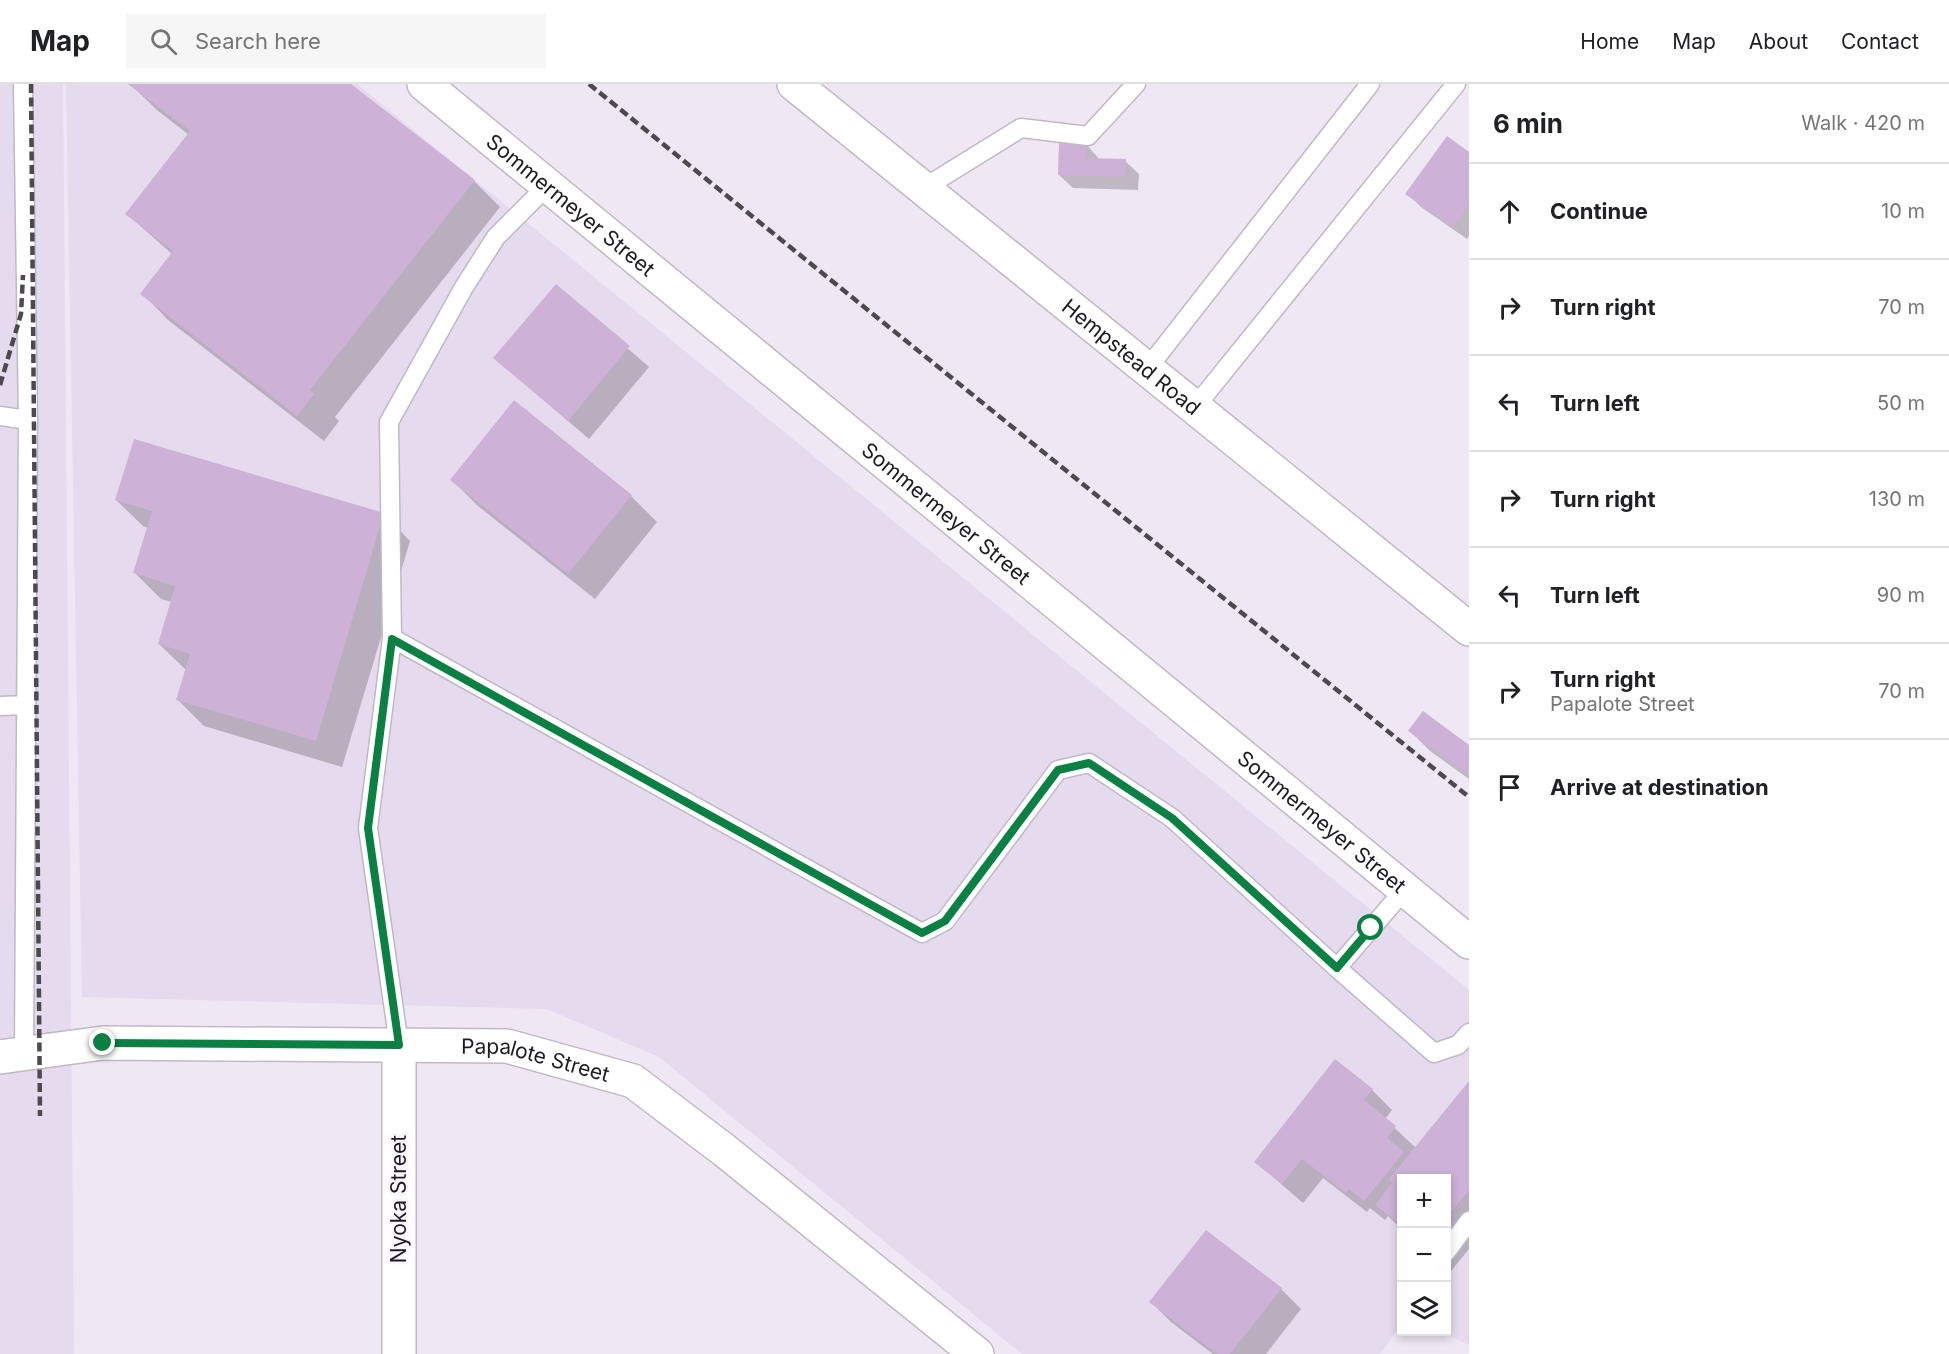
<!DOCTYPE html>
<meta charset="utf-8">
<style>
:root{--surface:#fff;--page:#f6f6f6;--text:#202124;--muted:#757577;--line:#e0e0e0}
body{margin:0;font-family:Inter,sans-serif;background:var(--page);color:var(--text)}
.controls{position:absolute;right:18px;bottom:18px;display:grid;overflow:hidden;border-radius:0px;box-shadow:0 3px 9px #0003}
.controls button{width:54px;height:54px;display:grid;place-items:center;padding:0;border:0;border-bottom:2px solid var(--line);background:var(--surface);color:var(--text);font:30px sans-serif}
.stop{position:absolute;width:18px;height:18px;margin:-14px;border:4px solid #0b8043;border-radius:50%;background:#fff}
.stop.end{background:#0b8043;border-color:#fff;box-shadow:0 2px 6px #0008}
.list{margin:0;padding:0;list-style:none}
h2{display:flex;justify-content:space-between;align-items:center;height:78px;margin:0;padding:0 24px;font-size:26px}
h2 small{font-size:20px;font-weight:400;color:var(--muted)}
.list li{display:grid;grid-template-columns:39px 1fr auto;gap:18px;align-items:center;box-sizing:border-box;height:96px;padding:0 24px;border-top:2px solid var(--line)}
.list b{display:block;font-size:22px;white-space:nowrap}
.list p{margin:0;font-size:20px;white-space:nowrap;color:var(--muted)}
.list em{font-size:20px;font-style:normal;color:var(--muted)}
.icon{flex:none;width:33px;height:33px;fill:none;stroke:currentColor;stroke-width:2;stroke-linecap:round;stroke-linejoin:round}
.map{position:relative;flex:none;width:1469px;height:1270px;overflow:hidden}
header{display:flex;align-items:center;gap:36px;box-sizing:border-box;height:84px;padding:0 30px;background:var(--surface);border-bottom:2px solid var(--line)}
header strong{font-size:28px}
nav{display:flex;gap:33px;margin-inline-start:auto;font-size:21px}
.search{width:420px;height:54px;background:var(--page);display:flex;align-items:center;gap:15px;box-sizing:border-box;padding:0 21px;border-radius:0px;color:var(--muted);font-size:22px}
main{display:flex}
aside{flex:1;background:var(--surface)}
.map>svg:first-child{display:block}
</style>
<header>
<strong>Map</strong>
<div class="search"><svg class="icon" aria-label="search" viewBox="0 0 24 24"><circle cx="10" cy="10" r="6"/><path d="M15 15l6 6"/></svg>Search here</div>
<nav><a>Home</a><a>Map</a><a>About</a><a>Contact</a></nav>
</header>
<main>
<div class="map">
<svg width="1469" height="1270" viewBox="0 0 1469 1270">
<rect width="100%" height="100%" fill="#efe7f4"/>
<path fill="#e6daee" d="M0 0H63L74 1270H0Z
M66 0H357L1469 906V1261L1441 1248H1446V1094H1402L1401 1241 1380 1270H1022L659 973 547 925 82 913Z"/>
<path fill="#0003" d="M130 0H348L474 97 500 123 335 333 339 337 324 357 168 236 142 209 172 170 127 130 189 51 157 26Z
M1086 60 1100 76 1125 77 1139 90 1138 106 1073 104 1059 91Z
M1469 70V152L1467 155 1421 123 1407 109Z
M556 202 649 283 589 355 495 274Z
M452 396 631 412 657 438 595 515 478 422Z
M116 416 384 430 410 457 342 683 204 642 177 615 186 586 159 560 172 518 161 515 135 489 148 444 143 442Z
M1410 647 1469 663V695L1430 667Z
M1469 999V1165L1447 1192 1446 1094H1402V1150L1399 1148 1401 1145 1388 1132 1385 1136 1370 1124 1367 1128 1323 1094 1303 1119 1256 1078 1372 1006 1392 1026 1385 1035 1416 1064Z
M1281 1205 1301 1225 1266 1270H1213L1171 1238 1151 1218Z"/>
<path fill="#cdb1d6" d="M128 0H351L475 96 310 306 314 310 297 332 140 210 173 167 125 130 190 47Z
M1447 52 1469 68V121L1453 143 1405 110Z
M1059 58H1087L1086 74 1126 75 1125 93 1058 91Z
M556 200 630 262 568 337 493 274Z
M514 316 632 411 568 490 450 396Z
M134 355 384 429 316 657 176 616 190 570 158 560 175 502 133 489 152 427 115 416Z
M1423 627 1469 661V691L1408 647Z
M1335 975 1373 1005 1364 1016 1396 1042 1387 1054 1404 1068 1364 1117 1349 1105 1346 1109 1302 1075 1282 1100 1254 1078Z
M1469 997V1106L1446 1134V1094H1402V1142L1375 1121 1392 1099 1389 1095Z
M1206 1146 1282 1204 1230 1270H1217L1149 1218Z"/>
<g fill="none" stroke-linecap="round" stroke-linejoin="round">
<defs>
<path id="lane" d="M23 0 28 336 24 970
M924 104 1021 44 1088 52 1136 0
M1147 285 1370 0
M1195 323 1456 0
M0 332 28 336
M392 554 922 849 945 837 1058 686 1089 679 1172 734 1337 884
M0 622 25 621
M1405 805 1337 884 1434 969 1458 961 1469 949
M399 961 368 744 392 554 389 338 464 203 496 153 549 100
M1446 1168 1469 1137"/>
<g id="street">
<path id="s1" d="M0 973 103 959 507 962 633 997 724 1066 977 1270"/>
<path d="M399 1270V961"/>
</g>
<g id="secondary">
<path id="s2" d="M424 0 1469 858"/>
<path id="s3" d="M794 0 1469 545"/>
</g>
</defs>
<use href="#lane" stroke="#c0b9c5" stroke-width="21"/>
<use href="#street" stroke="#c0b9c5" stroke-width="36"/>
<use href="#secondary" stroke="#c0b9c5" stroke-width="36"/>
<use href="#lane" stroke="#fff" stroke-width="18"/>
<use href="#street" stroke="#fff" stroke-width="33"/>
<use href="#secondary" stroke="#fff" stroke-width="33"/>
<path stroke="#4d494f" stroke-width="4.5" stroke-dasharray="9 4.5" stroke-linecap="butt" d="M31 0 40 1032
M589 0 1469 713
M0 301 21 230 23 191"/>
</g>
<g fill="none" stroke-linecap="round" stroke-linejoin="round">
<path stroke="#0b8043" stroke-width="8" d="M103 959 399 961 368 744 392 555 922 849 945 837 1058 686 1089 679 1172 734 1337 884 1371 844"/>
</g>
<g text-anchor="middle" dominant-baseline="central" stroke-width="6" stroke-linejoin="round" paint-order="stroke">
<g font-size="21" fill="#1f1c21" stroke="#faf6fd">
<text stroke="none"><textPath href="#s2" startOffset="190">Sommermeyer Street</textPath></text>
<text stroke="none"><textPath href="#s3" startOffset="434">Hempstead Road</textPath></text>
<text stroke="none"><textPath href="#s2" startOffset="676">Sommermeyer Street</textPath></text>
<text stroke="none"><textPath href="#s2" startOffset="1162">Sommermeyer Street</textPath></text>
<text stroke="none"><textPath href="#s1" startOffset="538">Papalote Street</textPath></text>
<text transform="translate(398 1115) rotate(-90)">Nyoka Street</text>
</g>
</g>
</svg>
<div class="controls">
<button>+</button>
<button>−</button>
<button><svg class="icon" aria-label="layers" viewBox="0 0 24 24"><path d="M12 4l9 5-9 5-9-5zM3 14l9 5 9-5"/></svg></button>
</div>
<div class="stop" style="left:1371px;top:844px"></div>
<div class="stop end" style="left:103px;top:959px"></div>
</div>
<aside>
<h2>6 min<small>Walk · 420 m</small></h2>
<ul class="list">
<li><svg class="icon" aria-label="ahead" viewBox="0 0 24 24"><path d="M12 20V5M6 11l6-6 6 6"/></svg><div><b>Continue</b></div><em>10 m</em></li>
<li><svg class="icon" aria-label="right" viewBox="0 0 24 24"><path d="M7 20v-9h11M14 6l5 5-5 5"/></svg><div><b>Turn right</b></div><em>70 m</em></li>
<li><svg class="icon" aria-label="left" viewBox="0 0 24 24"><path d="M17 20v-9H6M10 6l-5 5 5 5"/></svg><div><b>Turn left</b></div><em>50 m</em></li>
<li><svg class="icon" aria-label="right" viewBox="0 0 24 24"><path d="M7 20v-9h11M14 6l5 5-5 5"/></svg><div><b>Turn right</b></div><em>130 m</em></li>
<li><svg class="icon" aria-label="left" viewBox="0 0 24 24"><path d="M17 20v-9H6M10 6l-5 5 5 5"/></svg><div><b>Turn left</b></div><em>90 m</em></li>
<li><svg class="icon" aria-label="right" viewBox="0 0 24 24"><path d="M7 20v-9h11M14 6l5 5-5 5"/></svg><div><b>Turn right</b><p>Papalote Street</p></div><em>70 m</em></li>
<li><svg class="icon" aria-label="arrive" viewBox="0 0 24 24"><path d="M6 21V4h12l-3 4 3 4H6"/></svg><div><b>Arrive at destination</b></div></li>
</ul>
</aside>
</main>
